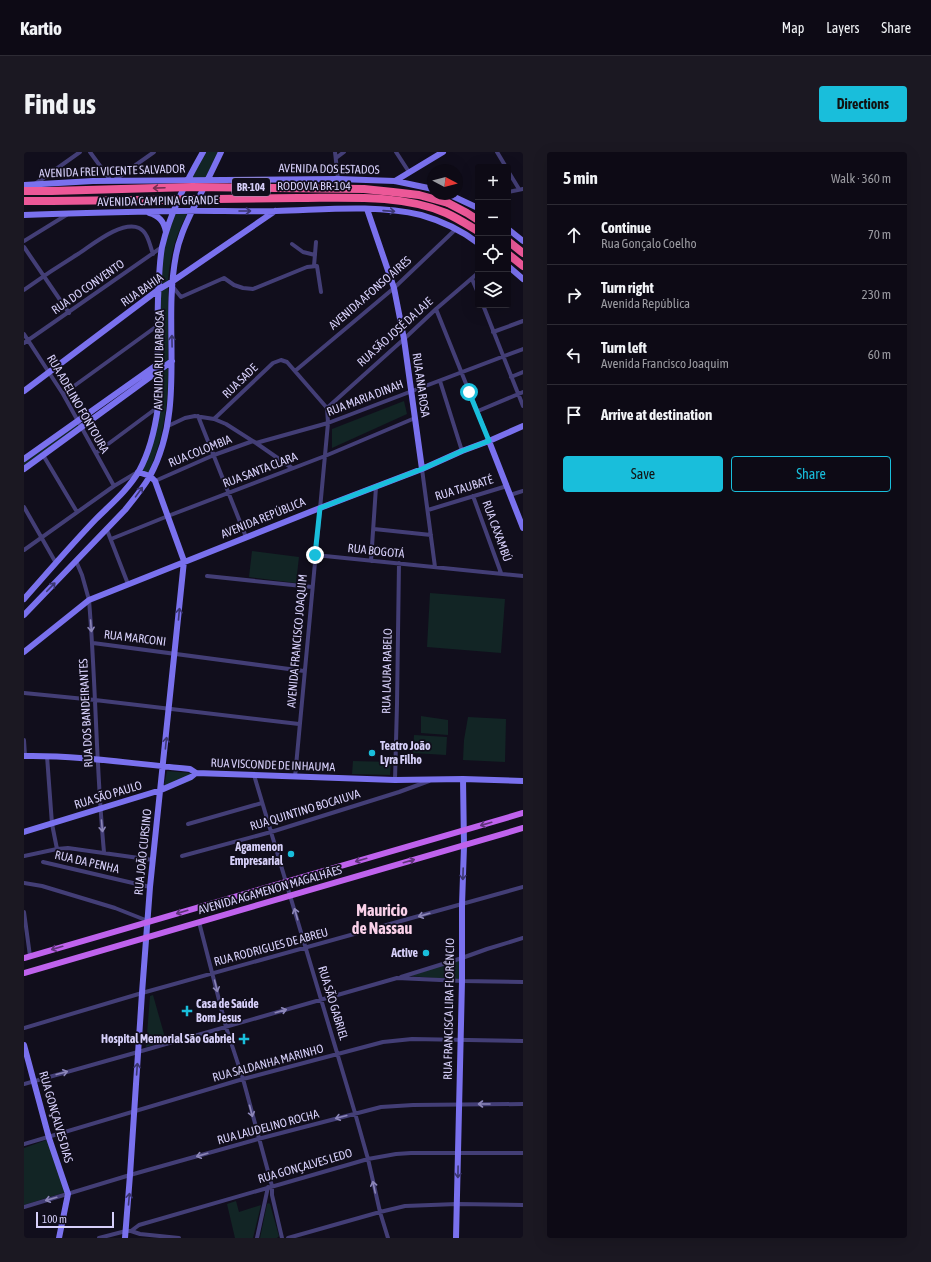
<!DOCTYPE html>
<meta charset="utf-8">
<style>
:root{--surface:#0d0a15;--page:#1b1822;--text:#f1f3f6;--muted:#9a9aa0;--line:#2d2b34;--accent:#19bedb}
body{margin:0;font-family:"Asap Condensed",sans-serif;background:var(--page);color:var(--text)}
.controls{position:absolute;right:12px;top:12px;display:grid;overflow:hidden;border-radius:4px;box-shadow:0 4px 16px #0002}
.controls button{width:36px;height:36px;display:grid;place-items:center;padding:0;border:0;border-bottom:1px solid var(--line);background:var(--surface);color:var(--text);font:20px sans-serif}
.compass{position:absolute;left:403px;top:12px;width:36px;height:36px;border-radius:50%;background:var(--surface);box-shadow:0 4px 16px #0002;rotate:97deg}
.scale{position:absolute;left:12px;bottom:10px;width:78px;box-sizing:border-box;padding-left:4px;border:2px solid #d6cff9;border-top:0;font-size:11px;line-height:14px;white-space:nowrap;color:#d6cff9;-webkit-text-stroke:3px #110e1c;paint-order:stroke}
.stop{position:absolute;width:12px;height:12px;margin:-9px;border:3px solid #19bedb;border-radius:50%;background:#fff}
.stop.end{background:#19bedb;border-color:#fff;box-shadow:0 1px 4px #0008}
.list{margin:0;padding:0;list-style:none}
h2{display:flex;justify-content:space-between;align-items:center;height:52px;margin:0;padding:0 16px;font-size:17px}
h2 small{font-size:13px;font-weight:400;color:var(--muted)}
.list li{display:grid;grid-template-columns:26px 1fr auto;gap:12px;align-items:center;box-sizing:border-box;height:60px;padding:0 16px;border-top:1px solid var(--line)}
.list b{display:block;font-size:15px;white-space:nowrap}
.list p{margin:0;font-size:13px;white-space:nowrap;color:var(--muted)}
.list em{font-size:13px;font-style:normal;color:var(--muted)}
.actions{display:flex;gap:8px;padding:12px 16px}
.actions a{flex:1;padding:9px 0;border:1px solid var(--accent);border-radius:4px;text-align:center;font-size:14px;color:var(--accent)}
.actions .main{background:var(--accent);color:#111}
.icon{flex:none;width:22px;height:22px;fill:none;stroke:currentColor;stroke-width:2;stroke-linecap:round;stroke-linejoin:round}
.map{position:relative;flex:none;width:499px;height:1086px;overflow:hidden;border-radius:4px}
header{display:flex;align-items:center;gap:24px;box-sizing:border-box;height:56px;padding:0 20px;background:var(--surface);border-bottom:1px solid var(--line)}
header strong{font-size:19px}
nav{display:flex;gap:22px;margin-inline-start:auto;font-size:14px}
.intro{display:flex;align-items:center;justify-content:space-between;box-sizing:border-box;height:96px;padding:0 24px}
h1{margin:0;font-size:28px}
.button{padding:10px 18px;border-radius:4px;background:var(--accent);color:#111;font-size:14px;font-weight:700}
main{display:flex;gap:24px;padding:0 24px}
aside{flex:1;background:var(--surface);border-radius:4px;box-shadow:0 4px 16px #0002}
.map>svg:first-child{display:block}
</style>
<header>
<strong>Kartio</strong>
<nav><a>Map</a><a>Layers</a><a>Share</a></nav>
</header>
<div class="intro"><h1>Find us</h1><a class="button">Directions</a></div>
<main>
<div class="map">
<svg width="499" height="1086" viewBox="0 0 499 1086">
<rect width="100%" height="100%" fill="#110e1c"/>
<path fill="#122525" d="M181 0H195L182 27H166Z
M150 60H164C152 82 145 106 144 131L135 135 137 108Z
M144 134V209L135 215V139Z
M144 215C145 252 139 288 124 322L117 319 126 299 135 220Z
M380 249 383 262 308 296V277Z
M54 269 57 274 0 316V309Z
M228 399 275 405 272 431 225 425Z
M406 441 481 447 477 501 403 495Z
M397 564 424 568V583L397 581Z
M444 565 482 567 481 610 439 608 440 588Z
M390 583 423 585 422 603 389 601Z
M329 609 367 610 366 623 328 622Z
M143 619 167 621 170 623 171 626C164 632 148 636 140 634Z
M437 807V828L386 824Z
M129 843 142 889 122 895 126 844Z
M25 987 42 1040 0 1053V996Z
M212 1049 215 1060 237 1053 229 1086H211L203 1052Z
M245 1051 246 1052 255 1084 253 1086H236L243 1052Z"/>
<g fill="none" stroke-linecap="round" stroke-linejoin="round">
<path stroke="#433e76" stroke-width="4" d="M66 0 87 29
M311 0 314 27
M372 0 385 20
M473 0 482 15
M312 6 320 0
M484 19 495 37
M89 29 130 0
M11 32 56 0
M484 40 499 37
M0 89 44 62
M268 92 279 100 291 103
M0 95 45 161
M290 114 292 90
M448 127 454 141
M149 135 157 145 200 126 210 133 219 136 229 137 283 115 293 114 297 140
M0 138C18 125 36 113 54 102 68 93 98 68 115 76 124 80 126 94 129 102
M459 153 499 254
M412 157 465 289
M469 180 499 169
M0 182 39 242 90 334
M0 191 138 95
M271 219 370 136 432 77
M487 225 499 220
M416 229 438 299
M39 242 133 174
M303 256 380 187 412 157 454 121
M454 259 499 240
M174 264 222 385
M190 267 249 211 257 208 263 210 303 256 304 271 271 625
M144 274 161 266 171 264 190 267 202 272 232 291 268 316
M232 291 304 271 499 197
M72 301 134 255
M19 303 53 360
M398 317 411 415
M131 329 190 303 229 289
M486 343 499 339
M449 344 477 421
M0 355 32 411
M404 358 483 334
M350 377 407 383
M83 378 104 432
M87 387 144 364 301 304 391 266
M0 398 90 334 112 321
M291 403 499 424
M52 409 58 423 65 448C72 532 72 616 80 700
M347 409 352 335
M183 424 288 435
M69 491 280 519
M0 541 71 548 275 572
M0 588 1 604
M23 604 28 672 33 697
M230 623 331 961 344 1007 356 1060 364 1086
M371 628 373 552 375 411
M164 672 238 651
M0 704 33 697 44 696 129 708
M158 704 247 680 375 640 405 629
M19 710 126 735
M0 731 18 734 91 756 124 769
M0 760 6 804
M175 770 202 875 219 927 248 1034V1043L258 1086
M377 825 438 806 463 797 499 786
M0 876 118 841 499 735
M0 932 114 900 373 826 438 829 499 830
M0 992 219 927 359 890 388 887 499 889
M0 1055 106 1023 234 987 357 955 389 953 499 952
M107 1079 116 1082 155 1086
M75 1086 102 1079H107L115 1073 344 1007 372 1002 387 1001H499
M233 1086 244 1035
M264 1086 356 1060 381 1054 433 1052 499 1053"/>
<path stroke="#7a71ee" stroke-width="6" d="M371 29 419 0
M0 33 69 29 314 27 371 29 409 37
M424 42 454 56
M343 57 370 136 380 187 398 317
M125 61C135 64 140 69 142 80
M0 63C50 61 99 60 149 59 183 58 217 60 252 59 299 58 350 52 397 63 418 69 437 78 454 91
M484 77 499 89
M484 114 499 127
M0 239 134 138 149 129 251 59
M465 289 499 376
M0 307 134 212
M0 317 148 209
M0 447C24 420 47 393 72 367 87 352 104 338 115 319 126 299 131 277 134 255 134 219 133 183 134 147 135 130 135 112 138 95 146 61 162 30 179 0
M0 463 101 358C110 347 119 336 126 324 163 255 138 176 152 103 155 86 162 72 169 57 179 38 188 19 197 0
M0 500 65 448 296 356 398 317 438 299 465 289 499 274
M0 604C55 603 111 612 166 617L172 621 371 628 439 627 499 629
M0 680 137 638 167 625 172 621
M0 893 25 986 44 1042 35 1086
M101 1086 106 1023 118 841 126 735 160 409 131 329 126 324 114 320
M432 1086 438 829V753L440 694 439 627"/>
<path stroke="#bf62ed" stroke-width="6" d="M0 806 499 661
M0 821 499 676"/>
<path stroke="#ec5898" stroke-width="8" d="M0 39H27
M274 46C322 46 378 42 422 61 433 66 444 73 454 79
M0 49H28
M424 51 443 61 454 68
M484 89 499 101
M484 102 499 114"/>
<path stroke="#ec5898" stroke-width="8" d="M27 39 168 35 340 37 369 40 395 43 424 51
M28 49 274 46"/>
</g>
<defs><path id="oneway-shaft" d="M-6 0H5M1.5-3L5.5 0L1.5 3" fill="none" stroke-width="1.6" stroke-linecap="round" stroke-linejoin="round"/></defs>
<use stroke="#742f54" href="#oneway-shaft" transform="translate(135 36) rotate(178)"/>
<g stroke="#3b3670">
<use href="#oneway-shaft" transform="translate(221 59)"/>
<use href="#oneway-shaft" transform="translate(365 59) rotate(4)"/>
<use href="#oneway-shaft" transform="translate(148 189) rotate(-91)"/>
<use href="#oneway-shaft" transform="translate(115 340) rotate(-54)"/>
<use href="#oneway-shaft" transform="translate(27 435) rotate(-46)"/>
<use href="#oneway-shaft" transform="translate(155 462) rotate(-85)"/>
<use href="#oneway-shaft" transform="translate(142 591) rotate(-84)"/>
<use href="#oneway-shaft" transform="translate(439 722) rotate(92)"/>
<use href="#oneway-shaft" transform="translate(113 917) rotate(-86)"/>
<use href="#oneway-shaft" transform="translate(434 1020) rotate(91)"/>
<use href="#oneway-shaft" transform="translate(105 1047) rotate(-85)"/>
</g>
<g stroke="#8c86b8">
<use href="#oneway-shaft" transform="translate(67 474) rotate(86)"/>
<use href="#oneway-shaft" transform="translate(78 674) rotate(85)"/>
<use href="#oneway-shaft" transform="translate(272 762) rotate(-106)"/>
<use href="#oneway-shaft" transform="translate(400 763) rotate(164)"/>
<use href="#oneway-shaft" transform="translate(192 834) rotate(76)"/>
<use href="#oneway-shaft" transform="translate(257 859) rotate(-16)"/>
<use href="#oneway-shaft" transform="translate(38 921) rotate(-15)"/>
<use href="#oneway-shaft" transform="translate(460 952) rotate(-180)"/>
<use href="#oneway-shaft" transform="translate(227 959) rotate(75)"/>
<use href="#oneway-shaft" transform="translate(317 965) rotate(165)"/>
<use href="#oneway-shaft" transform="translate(178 1003) rotate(164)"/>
<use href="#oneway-shaft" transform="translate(350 1035) rotate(-102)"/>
<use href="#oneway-shaft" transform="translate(27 1047) rotate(164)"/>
</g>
<g stroke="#5f347a">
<use href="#oneway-shaft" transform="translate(462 672) rotate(164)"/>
<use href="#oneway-shaft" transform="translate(337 708) rotate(164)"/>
<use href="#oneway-shaft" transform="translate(385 709) rotate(-16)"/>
<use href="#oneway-shaft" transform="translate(158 760) rotate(164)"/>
<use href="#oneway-shaft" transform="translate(33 796) rotate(164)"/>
</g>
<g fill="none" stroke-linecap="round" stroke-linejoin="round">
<path stroke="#19bedb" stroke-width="5" d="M291 403 296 356 398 317 438 299 465 289 445 240"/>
</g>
<g fill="#19bedb" stroke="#110e1c" stroke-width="1.5">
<circle cx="348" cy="601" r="4"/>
<circle cx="267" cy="702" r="4"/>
<circle cx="402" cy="801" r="4"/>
<path d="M161 853h4v4h4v4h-4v4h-4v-4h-4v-4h4z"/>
<path d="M218 881h4v4h4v4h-4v4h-4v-4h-4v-4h4z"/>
</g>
<g text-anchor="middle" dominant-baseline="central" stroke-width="3.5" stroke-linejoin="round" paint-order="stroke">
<rect fill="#110e1c" stroke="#9b95b7" stroke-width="1" x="208" y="26" width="38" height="18" rx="3"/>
<g font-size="11" font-weight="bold" fill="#d6cff9">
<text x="227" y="35">BR-104</text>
</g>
<g font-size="12" fill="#d6cff9" stroke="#110e1c">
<text transform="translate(305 17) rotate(1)">AVENIDA DOS ESTADOS</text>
<text transform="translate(88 19) rotate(-2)">AVENIDA FREI VICENTE SALVADOR</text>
<text x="290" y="34">RODOVIA BR-104</text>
<text transform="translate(134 49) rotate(-1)">AVENIDA CAMPINA GRANDE</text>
<text transform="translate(64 135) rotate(-35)">RUA DO CONVENTO</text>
<text transform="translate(118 138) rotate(-35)">RUA BAHIA</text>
<text transform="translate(346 141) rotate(-41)">AVENIDA AFONSO AIRES</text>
<text transform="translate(371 180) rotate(-42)">RUA SÃO JOSÉ DA LAJE</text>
<text transform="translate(135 208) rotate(-89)">AVENIDA RUI BARBOSA</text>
<text transform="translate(216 229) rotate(-44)">RUA SADE</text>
<text transform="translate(397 233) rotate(82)">RUA ANA ROSA</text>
<text transform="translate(341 246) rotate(-21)">RUA MARIA DINAH</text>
<text transform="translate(54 252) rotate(60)">RUA ADELINO FONTOURA</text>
<text transform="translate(176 299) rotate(-22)">RUA COLOMBIA</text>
<text transform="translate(236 318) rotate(-21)">RUA SANTA CLARA</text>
<text transform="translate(440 336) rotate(-17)">RUA TAUBATÉ</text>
<text transform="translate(239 366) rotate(-22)">AVENIDA REPÚBLICA</text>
<text transform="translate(473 379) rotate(70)">RUA CAXAMBÚ</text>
<text transform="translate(352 399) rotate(6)">RUA BOGOTÁ</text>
<text transform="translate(111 486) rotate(7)">RUA MARCONI</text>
<text transform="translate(273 489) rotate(-85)">AVENIDA FRANCISCO JOAQUIM</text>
<text transform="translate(363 519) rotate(-89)">RUA LAURA RABELO</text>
<text transform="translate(62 561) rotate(-93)">RUA DOS BANDEIRANTES</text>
<text transform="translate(249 613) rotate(2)">RUA VISCONDE DE INHAUMA</text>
<text transform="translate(84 643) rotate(-17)">RUA SÃO PAULO</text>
<text transform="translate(281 658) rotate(-17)">RUA QUINTINO BOCAIUVA</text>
<text transform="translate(119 700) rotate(-84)">RUA JOÃO CURSINO</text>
<text transform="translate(63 710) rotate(13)">RUA DA PENHA</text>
<text transform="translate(246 738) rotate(-16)">AVENIDA AGAMENON MAGALHÃES</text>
<text transform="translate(247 795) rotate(-15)">RUA RODRIGUES DE ABREU</text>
<text transform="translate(309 851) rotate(73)">RUA SÃO GABRIEL</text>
<text transform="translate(425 857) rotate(-89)">RUA FRANCISCA LIRA FLORÊNCIO</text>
<text transform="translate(244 911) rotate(-15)">RUA SALDANHA MARINHO</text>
<text transform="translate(32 965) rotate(74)">RUA GONÇALVES DIAS</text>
<text transform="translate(244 975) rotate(-15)">RUA LAUDELINO ROCHA</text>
<text transform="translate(281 1014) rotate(-16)">RUA GONÇALVES LEDO</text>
</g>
<g font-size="12" font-weight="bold" fill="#d6cff9" stroke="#110e1c" text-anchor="end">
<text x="356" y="594" text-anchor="start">Teatro João<tspan x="356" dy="14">Lyra Filho</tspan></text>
<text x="259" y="695">Agamenon<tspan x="259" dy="14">Empresarial</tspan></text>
<text x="394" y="801">Active</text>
<text x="172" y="852" text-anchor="start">Casa de Saúde<tspan x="172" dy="14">Bom Jesus</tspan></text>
<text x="211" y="887">Hospital Memorial São Gabriel</text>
</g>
<g font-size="16" font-weight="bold" fill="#fad1e9" stroke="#110e1c">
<text x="358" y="758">Mauricio<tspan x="358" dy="18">de Nassau</tspan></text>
</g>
</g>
</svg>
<div class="controls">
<button>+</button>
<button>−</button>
<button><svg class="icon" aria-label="locate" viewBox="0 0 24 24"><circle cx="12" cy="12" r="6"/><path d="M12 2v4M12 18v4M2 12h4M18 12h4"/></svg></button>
<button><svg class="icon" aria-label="layers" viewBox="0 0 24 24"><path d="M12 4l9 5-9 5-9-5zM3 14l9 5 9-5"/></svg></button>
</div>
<svg class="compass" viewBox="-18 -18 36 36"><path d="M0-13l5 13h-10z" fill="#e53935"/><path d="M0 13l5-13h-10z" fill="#9a9aa0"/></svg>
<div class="scale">100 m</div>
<div class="stop" style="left:445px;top:240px"></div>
<div class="stop end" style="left:291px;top:403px"></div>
</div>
<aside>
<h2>5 min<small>Walk · 360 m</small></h2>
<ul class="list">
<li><svg class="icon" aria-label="ahead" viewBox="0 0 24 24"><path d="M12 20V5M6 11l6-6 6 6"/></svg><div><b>Continue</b><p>Rua Gonçalo Coelho</p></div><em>70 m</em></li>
<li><svg class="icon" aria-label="right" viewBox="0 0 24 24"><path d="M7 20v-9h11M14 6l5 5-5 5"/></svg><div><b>Turn right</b><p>Avenida República</p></div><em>230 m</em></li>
<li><svg class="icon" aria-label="left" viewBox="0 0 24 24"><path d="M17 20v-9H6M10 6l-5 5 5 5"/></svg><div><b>Turn left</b><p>Avenida Francisco Joaquim</p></div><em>60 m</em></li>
<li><svg class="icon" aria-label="arrive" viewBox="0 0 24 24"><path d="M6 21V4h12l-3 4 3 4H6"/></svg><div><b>Arrive at destination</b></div></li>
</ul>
<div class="actions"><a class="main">Save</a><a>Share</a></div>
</aside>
</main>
